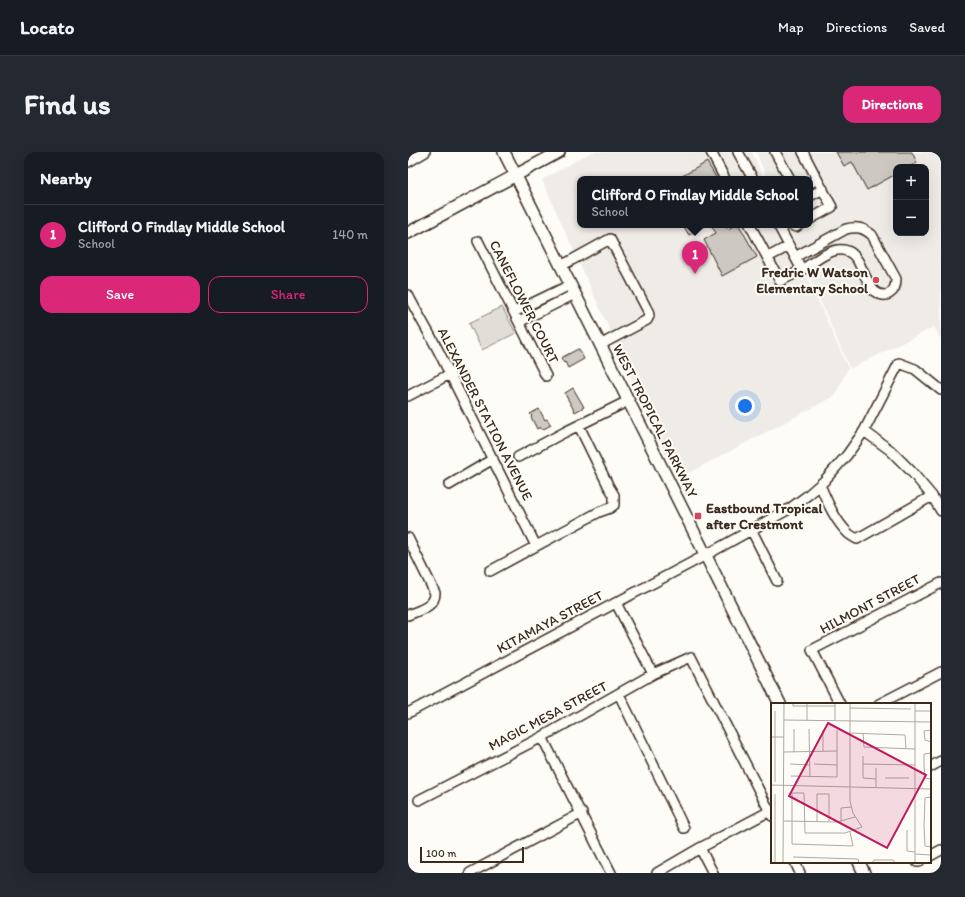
<!DOCTYPE html>
<meta charset="utf-8">
<style>
:root{--surface:#171b24;--page:#242831;--text:#f1f3f6;--muted:#9ea1a6;--line:#363941;--accent:#db2777}
body{margin:0;font-family:Itim,sans-serif;background:var(--page);color:var(--text)}
.controls{position:absolute;right:12px;top:12px;display:grid;overflow:hidden;border-radius:8px;box-shadow:0 4px 16px #0002}
.controls button{width:36px;height:36px;display:grid;place-items:center;padding:0;border:0;border-bottom:1px solid var(--line);background:var(--surface);color:var(--text);font:20px sans-serif}
.scale{position:absolute;left:12px;bottom:10px;width:104px;box-sizing:border-box;padding-left:4px;border:2px solid #3b2a1e;border-top:0;font-size:11px;line-height:14px;white-space:nowrap;color:#3b2a1e;-webkit-text-stroke:3px #fdfcf7;paint-order:stroke}
.you{position:absolute;left:337px;top:254px;width:14px;height:14px;margin:-10px;border:3px solid #fff;border-radius:50%;background:#1a73e8;box-shadow:0 0 0 6px #1a73e833}
.badge{display:grid;place-items:center;width:26px;height:26px;border-radius:50%;background:var(--accent);color:#fff;font-size:13px;font-weight:700}
.pin{position:absolute;translate:-50% -33px;filter:drop-shadow(0 1px 2px #0008)}
.pin::after{content:'';position:absolute;top:21px;width:14px;height:12px;background:inherit;clip-path:polygon(0 0,100% 0,50% 100%)}
.popup{position:absolute;left:169px;top:24px;width:236px;height:52px;box-sizing:border-box;display:grid;place-content:center;border-radius:8px;background:var(--surface);filter:drop-shadow(0 1px 3px #0005);font-size:13px;white-space:nowrap;color:var(--muted)}
.popup b{font-size:15px;color:var(--text)}
.popup::after{content:'';position:absolute;left:50%;top:100%;margin-left:-8px;border:8px solid transparent;border-top-color:var(--surface)}
.list{margin:0;padding:0;list-style:none}
h2{display:flex;justify-content:space-between;align-items:center;height:52px;margin:0;padding:0 16px;font-size:17px}
h2 small{font-size:13px;font-weight:400;color:var(--muted)}
.list li{display:grid;grid-template-columns:26px 1fr auto;gap:12px;align-items:center;box-sizing:border-box;height:60px;padding:0 16px;border-top:1px solid var(--line)}
.list b{display:block;font-size:15px;white-space:nowrap}
.list p{margin:0;font-size:13px;white-space:nowrap;color:var(--muted)}
.list em{font-size:13px;font-style:normal;color:var(--muted)}
.actions{display:flex;gap:8px;padding:12px 16px}
.actions a{flex:1;padding:9px 0;border:1px solid var(--accent);border-radius:12px;text-align:center;font-size:14px;color:var(--accent)}
.actions .main{background:var(--accent);color:#fff}
.map{position:relative;flex:none;width:533px;height:721px;overflow:hidden;border-radius:12px}
header{display:flex;align-items:center;gap:24px;box-sizing:border-box;height:56px;padding:0 20px;background:var(--surface);border-bottom:1px solid var(--line)}
header strong{font-size:19px}
nav{display:flex;gap:22px;margin-inline-start:auto;font-size:14px}
.intro{display:flex;align-items:center;justify-content:space-between;box-sizing:border-box;height:96px;padding:0 24px}
h1{margin:0;font-size:28px}
.button{padding:10px 18px;border-radius:12px;background:var(--accent);color:#fff;font-size:14px;font-weight:700}
main{display:flex;gap:24px;padding:0 24px}
aside{flex:1;background:var(--surface);border-radius:12px;box-shadow:0 4px 16px #0002}
.map>svg:first-child{display:block}
</style>
<header>
<strong>Locato</strong>
<nav><a>Map</a><a>Directions</a><a>Saved</a></nav>
</header>
<div class="intro"><h1>Find us</h1><a class="button">Directions</a></div>
<main>
<aside>
<h2>Nearby<small></small></h2>
<ul class="list">
<li><span class="badge">1</span><div><b>Clifford O Findlay Middle School</b><p>School</p></div><em>140 m</em></li>
</ul>
<div class="actions"><a class="main">Save</a><a>Share</a></div>
</aside>
<div class="map">
<svg width="533" height="721" viewBox="0 0 533 721">
<rect width="100%" height="100%" fill="#fdfcf7"/>
<filter id="ink" filterUnits="userSpaceOnUse"><feTurbulence type="fractalNoise" baseFrequency=".025" numOctaves="2"/><feDisplacementMap in="SourceGraphic" scale="8" xChannelSelector="R" yChannelSelector="G"/><feConvolveMatrix kernelMatrix="1 2 1 2 8 2 1 2 1" color-interpolation-filters="sRGB"/></filter>
<g filter="url(#ink)">
<path fill="#efece7" fill-rule="evenodd" d="M183 0H344L356 27H172V73H376L440 216 427 244 269 327 134 28Z
M348 0H533V187L526 175 442 217 379 73H402V27H359ZM488 15H518V81H488Z"/>
<path fill="#e1ded7" stroke="#8e847a" d="M94 155 108 181 74 198 61 171Z"/>
<path fill="#cdc8c2" stroke="#3b2a1e" d="M428 0H504L509 11 501 15H488V22L459 38 444 10 436 14Z
M299 10 309 27H269Z
M275 73H298L281 83Z
M303 73H317L320 77 327 73H331L349 105 314 124 296 88 308 81Z
M170 197H171L176 207 160 216 157 210 156 211 153 206Z
M165 236 176 255 167 260 158 244V243L157 241Z
M131 257 137 268 139 267 143 273 134 278 132 275 129 277 123 265 124 264 122 262Z"/>
<g fill="none" stroke-linecap="round" stroke-linejoin="round">
<defs>
<path id="minor" d="M303 0 317 27
M330 0 345 27
M367 0 382 27
M395 0 409 27 402 31
M0 10 17 0
M402 44 415 37
M402 67 424 55 409 27
M342 73 372 129 394 118 370 73
M383 73 388 75 391 73
M70 89 138 224
M360 105 381 94
M387 105 438 77C449 74 456 76 464 83L488 127C488 141 478 148 466 139 459 130 455 119 450 109 435 84 410 107 394 118
M153 114 202 87 240 159 241 164 239 168 192 193
M0 143C10 163 22 182 32 202 64 266 96 330 128 394
M106 160 162 133
M111 170 167 142
M0 244 42 222
M456 279 482 298 503 319 524 344 533 359
M110 305 157 280 220 249
M41 333 85 307
M412 333C419 349 426 367 439 380 441 383 446 385 449 387L524 344
M343 377 369 429
M0 386 27 441C27 455 11 458 0 463
M82 419 191 360 202 356 206 353V343L201 335 171 274
M208 451 245 522
M211 542 276 676
M432 552 404 498 533 431
M471 552 533 520
M0 561 298 403 381 357 400 343 416 329 439 303 456 279 491 211 507 217 533 238
M134 585 203 721
M522 615 533 609
M11 648 134 585 245 522 283 505 364 664
M292 696 305 721
M522 704 533 698
M387 710 392 721
M509 710H511
M62 721 174 661
M249 721 292 696 362 659"/>
<path id="major" d="M96 0 372 552
M0 81 151 0
M451 710 456 721"/>
</defs>
<use href="#minor" stroke="#3b2a1e" stroke-width="12"/>
<use href="#major" stroke="#3b2a1e" stroke-width="14"/>
<use href="#minor" stroke="#fdfcf7" stroke-width="9"/>
<use href="#major" stroke="#fdfcf7" stroke-width="11"/>
</g>
</g>
<g fill="#d1495b" stroke="#fdfcf7" stroke-width="1.5">
<circle cx="468" cy="128" r="4"/>
<rect x="286" y="360" width="8" height="8" rx="2"/>
</g>
<g text-anchor="middle" dominant-baseline="central" stroke-width="4" stroke-linejoin="round" paint-order="stroke">
<g font-size="14" font-weight="bold" fill="#3b2a1e" stroke="#fdfcf7" text-anchor="end">
<text x="460" y="120">Fredric W Watson<tspan x="460" dy="16">Elementary School</tspan></text>
<text x="298" y="356" text-anchor="start">Eastbound Tropical<tspan x="298" dy="16">after Crestmont</tspan></text>
</g>
<g font-size="14" fill="#3b2a1e" stroke="#fdfcf7">
<text transform="translate(116 150) rotate(63)">CANEFLOWER COURT</text>
<text transform="translate(77 262) rotate(63)">ALEXANDER STATION AVENUE</text>
<text transform="translate(247 269) rotate(63)">WEST TROPICAL PARKWAY</text>
<text transform="translate(462 452) rotate(-28)">HILMONT STREET</text>
<text transform="translate(142 470) rotate(-28)">KITAMAYA STREET</text>
<text transform="translate(140 564) rotate(-28)">MAGIC MESA STREET</text>
</g>
</g>
<g transform="translate(363 551)">
<rect width="160" height="160" fill="#fdfcf7"/>
<path fill="none" stroke="#afa8a0" stroke-width="1" d="M22 0V3H64M79 0V98L82 110 91 124 74 130H34L33 90H21V141L82 143 79 129M144 0V160M79 5 140 6M4 8V79M144 8H160M13 17 160 19M36 17V0M64 17V0M38 26 39 74M52 27V48M160 27 153 28 154 37 160 39M78 30 134 32 135 45M92 30 93 44 144 46M0 34H13M13 49 66 48M23 49V26M160 50 153 51V62L154 75 160 76M92 53V75L105 76M19 61 39 62M43 61 66 62M92 61 144 62M20 73 66 74V27M114 75H138M0 82 160 86M105 84V65M160 94 154 95 153 123 154 143 160 144M13 118 66 119 84 114M46 118V91H58V118M70 119V105L80 104M136 127V148L144 149M144 151 160 152M22 154 87 156 88 160M4 160V91M12 160 13 0M101 160 103 157H122L124 160"/>
<path fill="#c2185b" fill-opacity="0.15" stroke="#c2185b" stroke-width="2" d="M57 20 155 72 116 145 18 93Z"/>
<rect width="160" height="160" fill="none" stroke="#3b2a1e" stroke-width="2"/>
</g>
</svg>
<div class="controls">
<button>+</button>
<button>−</button>
</div>
<div class="scale">100 m</div>
<div class="you"></div>
<div class="pin badge" style="left:287px;top:122px">1</div>
<div class="popup"><b>Clifford O Findlay Middle School</b>School</div>
</div>
</main>
